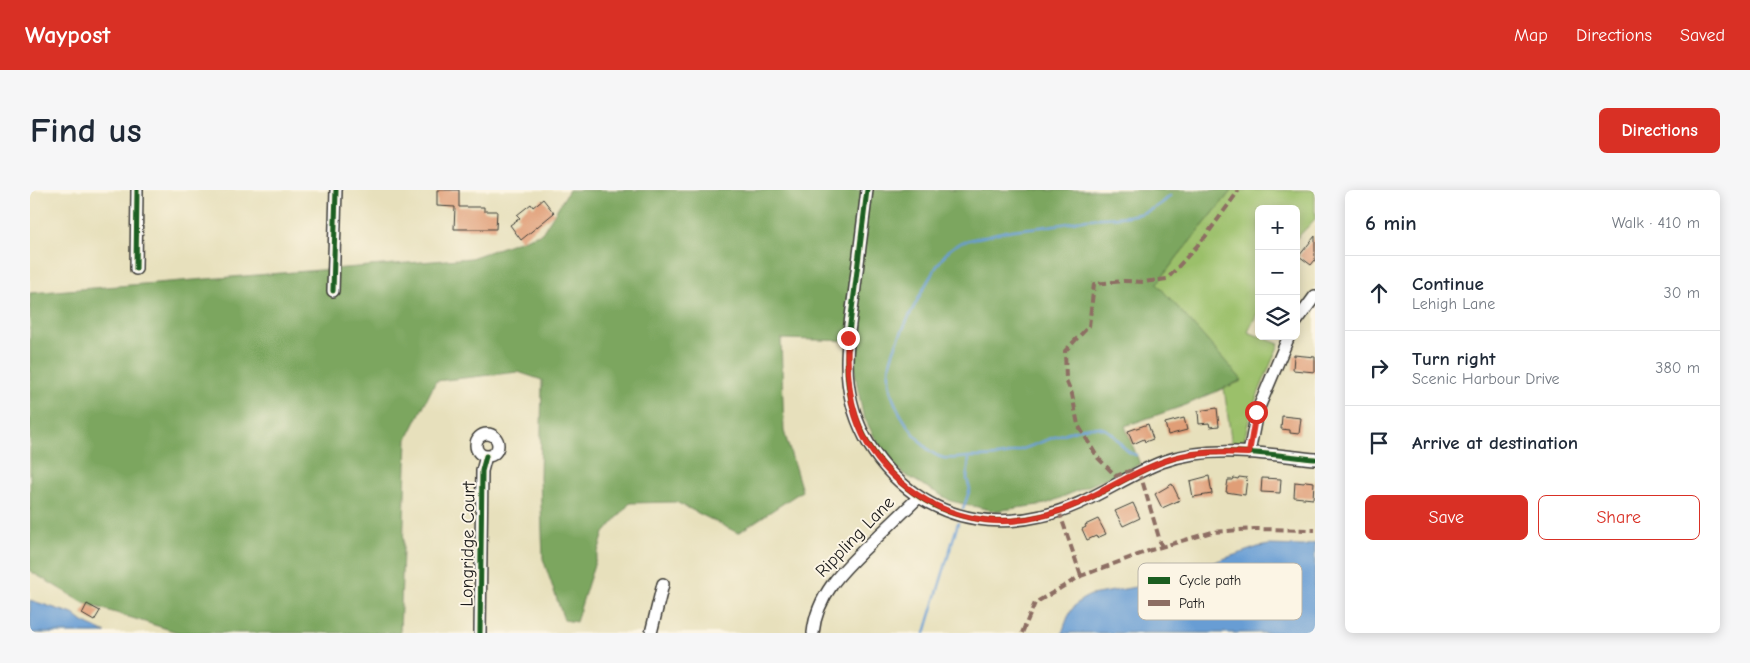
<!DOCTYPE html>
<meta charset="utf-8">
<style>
:root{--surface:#fff;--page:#f6f6f7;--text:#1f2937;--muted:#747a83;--line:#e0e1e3;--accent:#d93025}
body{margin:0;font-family:"Comic Neue",sans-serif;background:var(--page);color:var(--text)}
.controls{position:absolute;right:15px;top:15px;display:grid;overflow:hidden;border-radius:8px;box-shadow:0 2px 12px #0003}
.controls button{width:45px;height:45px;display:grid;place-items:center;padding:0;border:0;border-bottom:1px solid var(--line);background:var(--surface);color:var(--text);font:25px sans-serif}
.stop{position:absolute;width:15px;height:15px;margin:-11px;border:4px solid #d93025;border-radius:50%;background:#fff}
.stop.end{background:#d93025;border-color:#fff;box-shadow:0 1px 5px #0008}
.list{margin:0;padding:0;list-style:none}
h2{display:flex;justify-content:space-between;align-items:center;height:65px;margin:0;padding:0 20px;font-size:21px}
h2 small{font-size:16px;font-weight:400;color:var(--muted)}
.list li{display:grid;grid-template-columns:32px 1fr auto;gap:15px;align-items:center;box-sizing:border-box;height:75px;padding:0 20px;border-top:1px solid var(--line)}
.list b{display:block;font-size:19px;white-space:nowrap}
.list p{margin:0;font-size:16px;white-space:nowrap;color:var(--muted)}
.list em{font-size:16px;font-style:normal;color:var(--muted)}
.actions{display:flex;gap:10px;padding:15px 20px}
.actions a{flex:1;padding:11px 0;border:1px solid var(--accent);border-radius:8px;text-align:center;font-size:18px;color:var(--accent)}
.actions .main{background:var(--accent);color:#fff}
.icon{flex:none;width:28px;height:28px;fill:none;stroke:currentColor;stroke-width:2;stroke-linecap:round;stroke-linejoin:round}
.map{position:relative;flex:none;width:1285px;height:443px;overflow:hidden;border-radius:8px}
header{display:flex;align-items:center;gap:30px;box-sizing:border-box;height:70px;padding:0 25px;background:var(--accent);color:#fff}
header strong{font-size:24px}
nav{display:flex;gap:28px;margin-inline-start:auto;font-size:18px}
.intro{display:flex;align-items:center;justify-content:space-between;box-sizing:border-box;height:120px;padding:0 30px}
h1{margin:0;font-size:35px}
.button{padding:12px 22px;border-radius:8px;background:var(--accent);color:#fff;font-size:18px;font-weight:700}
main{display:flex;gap:30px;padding:0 30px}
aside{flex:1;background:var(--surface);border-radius:8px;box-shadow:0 2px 12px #0003}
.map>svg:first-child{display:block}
</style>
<header>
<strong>Waypost</strong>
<nav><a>Map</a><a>Directions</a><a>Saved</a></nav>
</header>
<div class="intro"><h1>Find us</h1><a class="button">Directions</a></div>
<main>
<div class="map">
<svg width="1285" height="443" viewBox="0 0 1285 443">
<rect width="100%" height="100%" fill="#fcf5e5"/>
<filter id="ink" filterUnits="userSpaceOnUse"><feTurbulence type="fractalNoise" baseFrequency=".02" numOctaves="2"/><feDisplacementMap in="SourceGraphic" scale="10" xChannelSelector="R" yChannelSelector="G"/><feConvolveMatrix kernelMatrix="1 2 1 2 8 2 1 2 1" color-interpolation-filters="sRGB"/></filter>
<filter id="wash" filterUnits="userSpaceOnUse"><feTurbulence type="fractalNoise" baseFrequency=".0096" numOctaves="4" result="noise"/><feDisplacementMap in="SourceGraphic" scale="20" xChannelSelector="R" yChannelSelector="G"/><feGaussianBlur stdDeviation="1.12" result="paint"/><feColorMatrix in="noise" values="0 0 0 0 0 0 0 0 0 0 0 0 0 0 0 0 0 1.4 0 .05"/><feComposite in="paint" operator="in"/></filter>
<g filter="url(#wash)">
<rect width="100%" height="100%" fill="#e7e0bc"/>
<path fill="#9bc06b" stroke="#5c6e44" d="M1202 0H1285V29L1266 49V19H1229V120L1218 142 1249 154 1221 221 1214 251 1208 257 1202 256 1194 198 1212 191 1127 94 1148 66Z"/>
<path fill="#7ca65f" stroke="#4c613e" d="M539 0H1202L1148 66 1127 94 1212 190 1156 215 1095 236 1110 274 1016 314 965 321 921 311 872 283 852 262 833 225 825 184V151L751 149 754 241 772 301 708 343 646 312 600 313 574 343 546 432 534 430 513 369 510 288 512 190 488 182 406 191 377 249 370 443H150L54 413 0 381V103L441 68 512 43Z"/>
<path fill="#679dd4" stroke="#425c78" d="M1285 353V443H1032C1039 424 1041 413 1061 405L1139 391 1187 371 1228 357 1239 355 1273 356Z
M0 410 43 424 53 432 76 443H0Z"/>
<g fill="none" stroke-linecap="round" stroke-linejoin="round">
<path stroke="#679dd4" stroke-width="2.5" d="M1106 265C1089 262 1088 237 1064 237 1056 236 1047 240 1039 242 1017 249 996 259 975 265 964 267 952 267 941 267 932 267 923 269 914 268 898 265 885 245 876 233 863 214 855 191 861 169 867 148 906 68 923 57 930 52 939 50 947 48 957 46 967 43 977 41 993 38 1009 38 1025 35 1037 34 1048 30 1059 29 1090 26 1116 30 1140 6
M933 319 940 299 937 289 939 267
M895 443 928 333"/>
</g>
<g id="blocks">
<path fill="#e09e77" d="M407 0H429V17H454V21H467L466 39H424L425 17 407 16Z
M513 9 524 23 491 50 480 35 490 28 487 25 501 14 503 17Z
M1285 46V70L1281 75 1269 66Z
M1264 165 1285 167V182L1263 180Z
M1187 218 1189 236 1180 237 1179 233 1169 234 1168 221Z
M1252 226 1271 228 1269 244 1260 243V240L1251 239Z
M1154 228 1157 240 1138 245 1135 233Z
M1118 234 1123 249 1115 252 1114 249 1103 254 1098 241Z
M1179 286 1182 304 1163 307 1160 291Z
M1209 287 1217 288 1215 305 1196 302 1198 290H1203L1204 288 1208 289Z
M1232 288 1251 289 1250 303 1231 302Z
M1275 291 1284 292 1283 309 1264 307 1265 292 1274 293Z
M1142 294 1150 310 1132 318 1125 304Z
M1103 313 1110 328 1093 336 1085 321Z
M1068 329 1076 344 1067 348 1066 346 1057 350 1052 339 1056 337 1055 335Z
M57 414 70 421 64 431 52 424Z"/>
</g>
</g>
<g filter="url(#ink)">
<use href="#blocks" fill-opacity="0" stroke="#3a3934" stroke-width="1"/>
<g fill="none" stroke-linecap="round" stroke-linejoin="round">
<defs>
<path id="minor" d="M837 0C833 32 829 65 825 97 822 122 817 147 817 173 817 227 842 273 885 304 923 331 968 336 1011 326 1055 317 1091 288 1132 272 1180 254 1235 264 1285 269
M106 79 107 0
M303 101 306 0
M1266 132 1285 106
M446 255a11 11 0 1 1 22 0a11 11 0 1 1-22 0Z
M1219 263 1227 222 1259 146
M450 443 452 281 456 266
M621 443 633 394
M783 443C787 403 815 378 842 352 858 337 873 322 889 307"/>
</defs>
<use href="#minor" stroke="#3a3934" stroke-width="14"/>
<use href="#minor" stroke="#fff" stroke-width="11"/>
<path stroke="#8d6e63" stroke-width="4" stroke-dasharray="8 4" stroke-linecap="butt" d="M1029 321 1051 386
M1132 358 1112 290 1108 283 1099 281 1086 286 1068 268 1048 235 1042 204 1036 190 1035 161 1059 136 1064 94 1094 91 1113 92 1137 89 1175 47 1209 0
M992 443 1005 413 1051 386 1121 360 1182 342 1224 339 1285 340"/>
<defs>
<path id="cycleway" d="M837 0C833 32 829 65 825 97 822 122 817 147 817 173 817 227 842 273 885 304 923 331 968 336 1011 326 1055 317 1091 288 1132 272 1180 254 1235 264 1285 269
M106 79 107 0
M303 101 306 0
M450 443 452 281 456 266"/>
</defs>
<use href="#cycleway" stroke="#fcf5e5" stroke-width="8"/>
<use href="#cycleway" stroke="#1b5e20" stroke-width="5"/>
</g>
</g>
<g fill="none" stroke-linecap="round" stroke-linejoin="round" filter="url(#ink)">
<path stroke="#d93025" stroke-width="6" d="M818 148C815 203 824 253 869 291 923 337 985 342 1049 313 1080 298 1111 278 1144 268 1169 261 1194 262 1219 263L1226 222"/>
</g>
<g text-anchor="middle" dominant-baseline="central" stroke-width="4" stroke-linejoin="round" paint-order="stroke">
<g font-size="18" fill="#1c1c1c" stroke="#fcf5e5">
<text transform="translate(825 347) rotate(-46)">Rippling Lane</text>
<text transform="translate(438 354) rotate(-89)">Longridge Court</text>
</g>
</g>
<rect x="1108" y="373" width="164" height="57" rx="8" fill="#fcf5e5" stroke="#b9b4a9" stroke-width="1"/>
<rect x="1118" y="387" width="22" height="7" fill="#1b5e20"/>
<rect x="1118" y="410" width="22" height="6" fill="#8d6e63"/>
<g font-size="14" fill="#1c1c1c">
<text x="1149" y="395">Cycle path</text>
<text x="1149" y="418">Path</text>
</g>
</svg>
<div class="controls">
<button>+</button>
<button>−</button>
<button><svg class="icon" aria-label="layers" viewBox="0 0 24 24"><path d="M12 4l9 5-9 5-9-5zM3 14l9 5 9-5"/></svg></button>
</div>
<div class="stop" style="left:1226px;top:222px"></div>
<div class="stop end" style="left:818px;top:148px"></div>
</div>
<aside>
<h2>6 min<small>Walk · 410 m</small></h2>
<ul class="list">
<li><svg class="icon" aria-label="ahead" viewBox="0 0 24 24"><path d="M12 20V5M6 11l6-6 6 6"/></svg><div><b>Continue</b><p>Lehigh Lane</p></div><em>30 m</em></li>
<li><svg class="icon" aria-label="right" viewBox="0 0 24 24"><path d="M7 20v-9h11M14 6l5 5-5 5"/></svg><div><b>Turn right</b><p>Scenic Harbour Drive</p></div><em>380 m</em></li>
<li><svg class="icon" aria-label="arrive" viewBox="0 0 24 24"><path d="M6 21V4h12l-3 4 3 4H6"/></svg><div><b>Arrive at destination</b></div></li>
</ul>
<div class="actions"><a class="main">Save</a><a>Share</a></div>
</aside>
</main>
